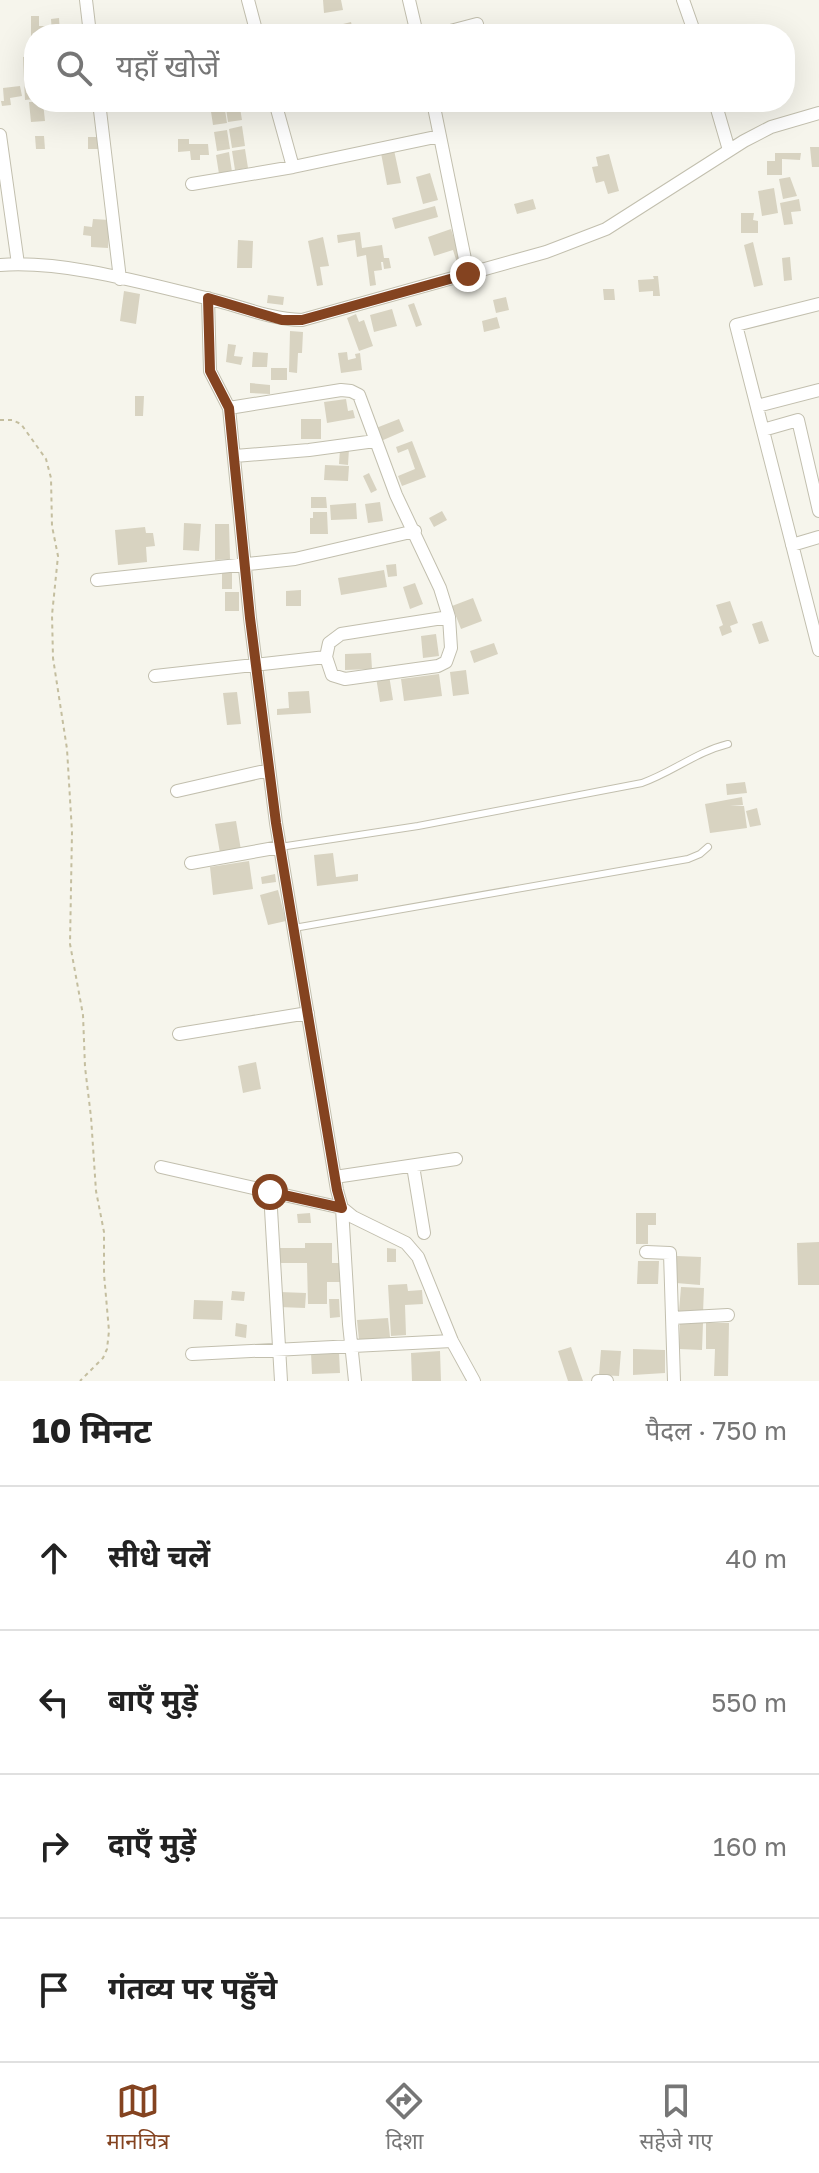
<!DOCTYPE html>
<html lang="hi">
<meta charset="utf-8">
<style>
:root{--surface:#fff;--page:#f2f2f2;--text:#222;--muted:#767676;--line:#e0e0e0;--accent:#844320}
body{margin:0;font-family:"Golos Text","Noto Sans Devanagari",sans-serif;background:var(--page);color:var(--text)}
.stop{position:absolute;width:24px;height:24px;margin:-18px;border:6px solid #844320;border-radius:50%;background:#fff}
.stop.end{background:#844320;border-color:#fff;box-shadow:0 2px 8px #0008}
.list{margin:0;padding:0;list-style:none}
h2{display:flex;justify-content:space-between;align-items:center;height:104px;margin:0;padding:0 32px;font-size:34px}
h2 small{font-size:26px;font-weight:400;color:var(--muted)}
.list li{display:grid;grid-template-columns:52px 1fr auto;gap:24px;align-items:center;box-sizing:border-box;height:144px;padding:0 32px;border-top:2px solid var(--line)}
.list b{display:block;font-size:30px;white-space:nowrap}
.list em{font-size:26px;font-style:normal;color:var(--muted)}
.icon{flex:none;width:44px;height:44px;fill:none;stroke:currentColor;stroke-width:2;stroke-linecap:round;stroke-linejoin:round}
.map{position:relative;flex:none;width:819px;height:1381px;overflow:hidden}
.search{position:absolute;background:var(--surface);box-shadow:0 8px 32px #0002;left:24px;right:24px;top:24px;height:88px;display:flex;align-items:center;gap:20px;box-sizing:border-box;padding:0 28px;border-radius:32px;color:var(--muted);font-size:30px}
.sheet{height:680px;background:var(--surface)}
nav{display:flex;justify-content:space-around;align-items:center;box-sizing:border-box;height:112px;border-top:2px solid var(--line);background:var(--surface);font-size:22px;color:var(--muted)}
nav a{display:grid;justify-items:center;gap:4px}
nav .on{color:var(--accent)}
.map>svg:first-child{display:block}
</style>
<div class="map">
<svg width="819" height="1381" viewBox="0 0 819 1381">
<rect width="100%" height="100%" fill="#f6f5ec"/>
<path fill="#d8d3c1" d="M323 0H341L343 10 324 13Z
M31 16H39V26H49L48 34H34V44H31Z
M59 18 60 34H52L51 19Z
M351 22 354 34H329L327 28Z
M34 56V99L25 100 23 57Z
M20 86 22 96 10 98 11 105 2 106 1 101H4L3 88Z
M29 102H43L45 121 31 122Z
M225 102H239L242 120 228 122Z
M224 103 227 123 213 125 210 105Z
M242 126 245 146 232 148 229 129Z
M227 130 230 149 217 151 214 132Z
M35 136H44L45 149H36Z
M88 137H98V149H88Z
M178 139H189V144H208L209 155H200V160H191L190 151 178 152Z
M810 147H819V167H812Z
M245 149 248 168 235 170 232 151Z
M394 150 401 183 387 185 381 153Z
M229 152 232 172 219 174 216 155Z
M775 153H801L800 160 782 159V175H767V161H775Z
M609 154 619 191 608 194 604 181 596 183 592 167 598 166 596 157Z
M430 173 438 200 423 204 416 177Z
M790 177 797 196 783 199 779 179Z
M774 188 778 213 762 216 758 191Z
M533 199 536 209 517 214 514 204Z
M799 199 801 211 791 212 793 224 784 225 780 203Z
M435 206 438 217 395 229 392 218Z
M741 213H754L753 220 758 221V233H741Z
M93 219 110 220 108 248 91 247V236L83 235 84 226 92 227Z
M451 229 462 265 458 266 453 250 434 256 428 237Z
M360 232 362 248 382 245 384 258H389L391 268 384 269 383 262H381L382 270 374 271 376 285 370 286 366 255 357 257 355 240 338 243 337 235Z
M323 237 329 266 320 267 323 285 317 286 308 241Z
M238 240 253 241 252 268H237Z
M753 242 763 285 754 287 744 245Z
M790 257 792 280 784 281 782 258Z
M653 276H658L660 296H653V291L639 292 638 280 654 279Z
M603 289H614L615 300H604Z
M124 291 140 294 136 324 120 321Z
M268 295 284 297 283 305 267 303Z
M506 297 509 310 496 313 493 300Z
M414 303 422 325 416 327 408 305Z
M392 309 397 326 374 332 370 315Z
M356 314 359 322 364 320 373 346 359 351 347 318Z
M497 317 500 328 484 332 482 321Z
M290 331 303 332 302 353H298L297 373 289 372Z
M228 344 236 345 234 356 243 357 241 365 226 362Z
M253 352 268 353 267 367H252Z
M347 352 348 360 356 358 355 354 360 353 362 370 341 373 338 353Z
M271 368H287V380H271Z
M250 383 270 385V394L250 393Z
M135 396H144L143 416H135Z
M346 399 348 411 353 410 355 418 327 423 324 402Z
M301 419H321V439H301Z
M399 419 404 431 381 441 376 428Z
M412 441 426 477 402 486 398 476 415 469 408 449 398 453 396 447Z
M340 449H349L348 465 339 464Z
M325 465 349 466 348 481 324 480Z
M369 473 377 490 371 493 363 476Z
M311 497H326L327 508H311Z
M380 502 383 521 368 523 365 504Z
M356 503 357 519 331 520 330 505Z
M442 511 447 520 434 527 429 518Z
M313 512H327L328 534H310V518H313Z
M184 523 201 524 199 551 183 550Z
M215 524H229L230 559 215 560Z
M145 527 146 533H153L155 546 146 547 147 562 118 565 115 530Z
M396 564 397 576 388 577 386 565Z
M384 570 387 587 341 595 338 578Z
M222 573H232V589H222Z
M415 583 423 604 410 609 403 587Z
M301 590V606H286V591Z
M225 592H239V611H225Z
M473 598 482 621 461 629 452 606Z
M730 601 738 623 730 626 732 632 722 636 719 627 723 625 716 605Z
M762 621 769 641 759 644 752 624Z
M436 634 439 656 423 658 421 636Z
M494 643 498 654 474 663 470 651Z
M371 653 372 669 345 670V654Z
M466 670 469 694 453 696 450 672Z
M439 674 442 696 404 701 401 679Z
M389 675 393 700 380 702 376 677Z
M309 691 311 713 277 715V709L289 708 288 692Z
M237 692 241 724 227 725 223 693Z
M745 782 747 793 727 795 726 784Z
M742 797 743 805 730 806H744L747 828 710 833 705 804Z
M757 808 761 825 750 827 746 811Z
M236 821 241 850 220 853 215 824Z
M333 853 336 877 358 874V881L317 886 314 855Z
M249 861 253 889 213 895 210 867Z
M275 874 276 882 262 884 261 877Z
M278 890 286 921 268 925 260 895Z
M256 1062 261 1089 243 1093 238 1066Z
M310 1213 311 1223H298L297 1214Z
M636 1213H656V1225H648V1244H636Z
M819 1242V1285H798L797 1243Z
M305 1243H332V1263H340V1282H327V1304H308L307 1263H277V1248H305Z
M387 1248 396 1249V1262H387Z
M677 1256 701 1257 700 1285 676 1283Z
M638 1261H659L658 1284H637Z
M407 1284 408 1291 422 1290 423 1304 405 1305 406 1335 391 1336 388 1285Z
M681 1287 704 1288 703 1313 679 1311Z
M232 1291 245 1292 244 1301 231 1300Z
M280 1292 306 1293 305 1308 279 1307Z
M329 1299H339L340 1317 330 1318Z
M194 1300 223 1301 222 1320 193 1319Z
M388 1318 390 1337 359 1340 357 1320Z
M680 1322 703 1323 702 1350 679 1349Z
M236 1323 247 1325 246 1338 235 1336Z
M706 1323H729L728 1376H714L715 1349H706Z
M571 1347 583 1381H568L558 1351Z
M633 1349 665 1350V1373L633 1375Z
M601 1350 621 1351 619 1376 599 1375Z
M440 1351 441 1381H412L411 1353Z
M339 1352 340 1373 312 1374 311 1353Z"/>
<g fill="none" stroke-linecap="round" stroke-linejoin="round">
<defs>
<path id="lane" d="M280 847 418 826 642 783C673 772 696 752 728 744
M294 928 688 859 700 854 708 847"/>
<path id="street" d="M86 0 90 34
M248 0 257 34
M409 0 417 34
M683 0 695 34
M439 34 477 24
M99 102 120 279
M275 102 293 167
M433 102 468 274
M715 102 729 150
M0 135 18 264
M192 184 293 167 440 136
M0 265C63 260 144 283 206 298 238 305 268 319 302 320L546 252 606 229 744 141 771 127 819 113
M208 298 210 371 229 408 250 618 276 823 337 1190 342 1208 349 1324 355 1381
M819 304 736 325 819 650
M757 406 819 390
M229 408 341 390 351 391 359 395 396 495 440 588 449 617 451 648 446 662 438 666 345 679 332 675 326 657
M763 430 798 420 819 511
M235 456 309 450 375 441
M792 545 819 537
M97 580 295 559 415 531
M155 676 326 657 329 643 341 634 449 617
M177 791 269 770
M191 863 280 847
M179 1034 308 1013
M413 1166 424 1233
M161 1167 342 1208 353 1217 406 1243 418 1257 452 1341 474 1381
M335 1177 456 1159
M270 1192 281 1381
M646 1252 670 1253 674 1381
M672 1318 728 1315
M192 1354 452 1341
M598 1381H607"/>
</defs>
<use href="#lane" stroke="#c2bfae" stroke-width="8"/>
<use href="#street" stroke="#c2bfae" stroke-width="14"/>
<path stroke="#c4be9f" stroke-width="2" stroke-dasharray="4 4" stroke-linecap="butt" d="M0 420H12L21 424 46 459 51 478 52 526 58 556 52 615 53 658 67 749 72 832 70 944 83 1015 85 1067 91 1117 96 1191 104 1232V1274L109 1331 107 1349 103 1358 80 1381"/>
<use href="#lane" stroke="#fff" stroke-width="6"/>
<use href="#street" stroke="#fff" stroke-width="12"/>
</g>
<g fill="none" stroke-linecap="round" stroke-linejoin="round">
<path stroke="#844320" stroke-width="10" d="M270 1192 342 1208 337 1190 276 823 250 618 229 408 210 371 208 298 282 320H302L468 274"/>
</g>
</svg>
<div class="stop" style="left:270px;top:1192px"></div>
<div class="stop end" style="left:468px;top:274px"></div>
<div class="search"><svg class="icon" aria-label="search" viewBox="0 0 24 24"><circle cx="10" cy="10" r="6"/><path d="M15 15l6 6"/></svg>यहाँ खोजें</div>
</div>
<section class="sheet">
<h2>10 मिनट<small>पैदल · 750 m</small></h2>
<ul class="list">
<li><svg class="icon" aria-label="ahead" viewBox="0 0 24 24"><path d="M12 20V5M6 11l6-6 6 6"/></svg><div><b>सीधे चलें</b></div><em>40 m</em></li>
<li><svg class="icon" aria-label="left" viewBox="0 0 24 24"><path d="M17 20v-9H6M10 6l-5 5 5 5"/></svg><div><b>बाएँ मुड़ें</b></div><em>550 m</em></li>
<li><svg class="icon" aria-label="right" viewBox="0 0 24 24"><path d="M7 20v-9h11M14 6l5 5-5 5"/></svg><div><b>दाएँ मुड़ें</b></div><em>160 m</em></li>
<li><svg class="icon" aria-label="arrive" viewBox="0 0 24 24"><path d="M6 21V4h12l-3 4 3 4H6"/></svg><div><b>गंतव्य पर पहुँचे</b></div></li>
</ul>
</section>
<nav>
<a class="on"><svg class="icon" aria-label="map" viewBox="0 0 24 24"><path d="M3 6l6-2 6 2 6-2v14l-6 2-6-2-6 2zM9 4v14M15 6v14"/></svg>मानचित्र</a>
<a><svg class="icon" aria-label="directions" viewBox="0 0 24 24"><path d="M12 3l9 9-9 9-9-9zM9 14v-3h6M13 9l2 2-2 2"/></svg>दिशा</a>
<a><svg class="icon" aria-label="saved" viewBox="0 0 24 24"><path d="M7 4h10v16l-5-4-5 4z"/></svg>सहेजे गए</a>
</nav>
